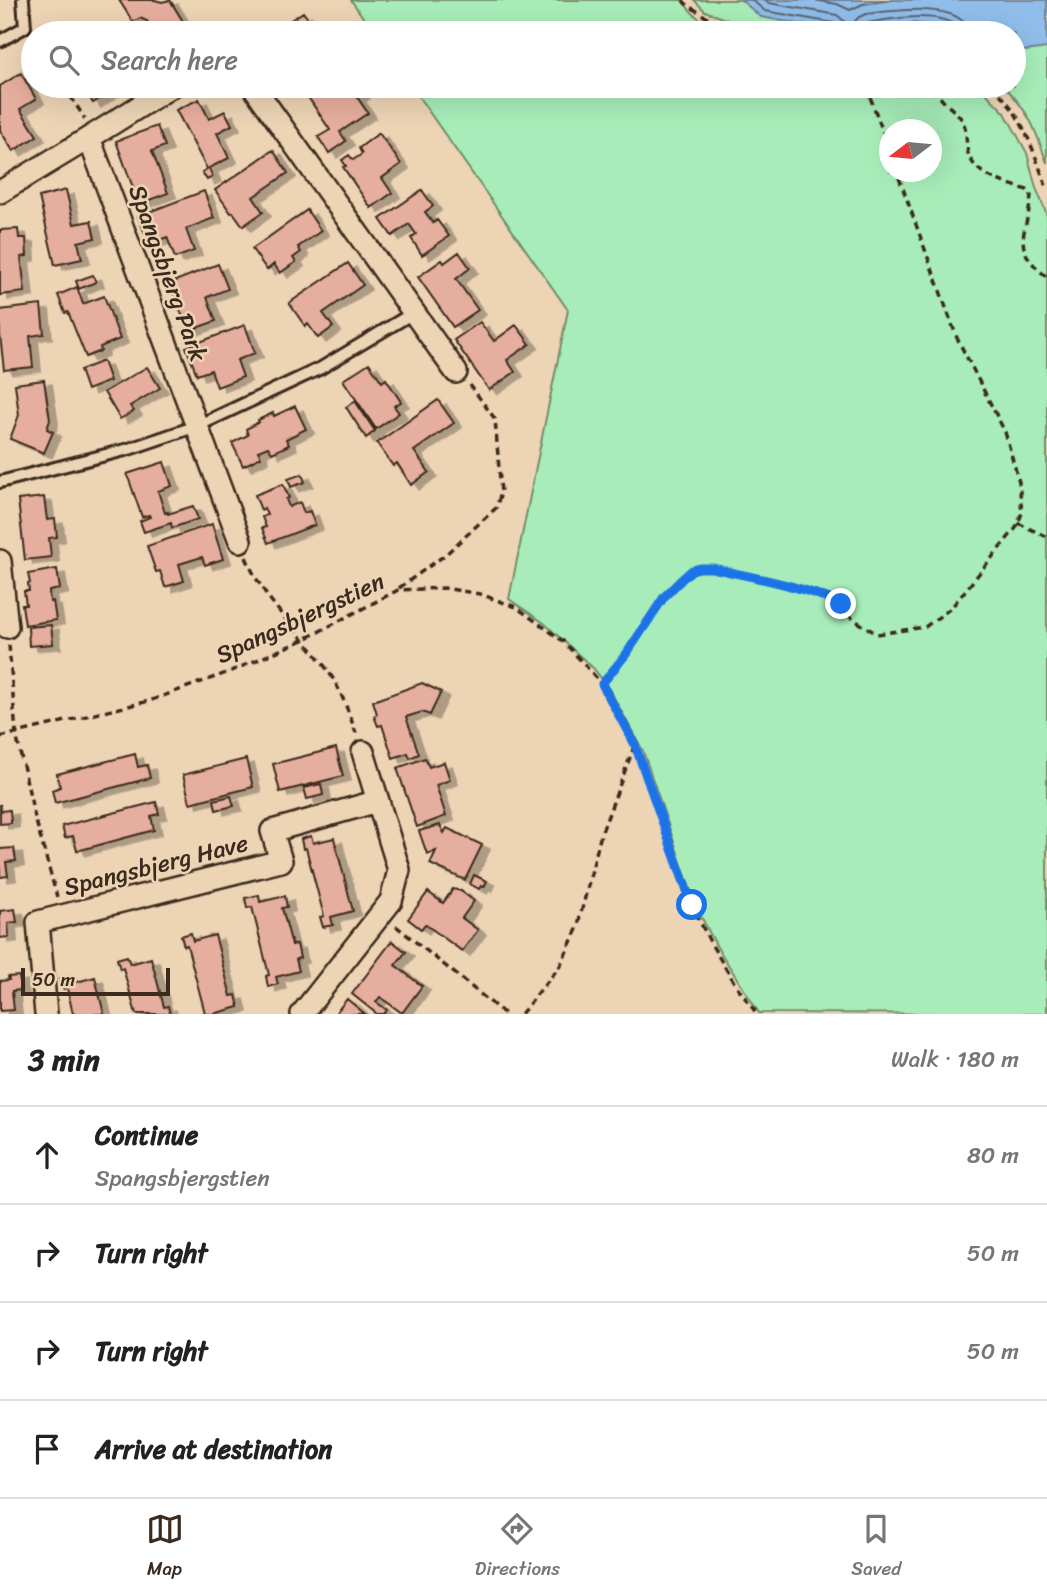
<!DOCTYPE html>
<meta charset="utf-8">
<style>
:root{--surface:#fff;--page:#f2f2f2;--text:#222;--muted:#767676;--line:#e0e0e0;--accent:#3b2a1e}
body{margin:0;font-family:Sriracha,sans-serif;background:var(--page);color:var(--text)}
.compass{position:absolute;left:879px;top:119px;width:63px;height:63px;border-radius:50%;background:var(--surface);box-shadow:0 7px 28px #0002;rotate:254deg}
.scale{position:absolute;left:21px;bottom:18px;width:149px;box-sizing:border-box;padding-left:7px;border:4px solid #3b2a1e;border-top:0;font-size:19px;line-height:24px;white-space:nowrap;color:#3b2a1e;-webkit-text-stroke:5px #edd4b5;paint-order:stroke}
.stop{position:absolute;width:21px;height:21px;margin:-16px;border:5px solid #1a73e8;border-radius:50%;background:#fff}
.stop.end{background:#1a73e8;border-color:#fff;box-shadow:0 2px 7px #0008}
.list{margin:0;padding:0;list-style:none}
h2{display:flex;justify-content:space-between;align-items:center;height:91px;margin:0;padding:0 28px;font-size:30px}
h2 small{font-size:23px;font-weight:400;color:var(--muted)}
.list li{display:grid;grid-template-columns:46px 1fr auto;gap:21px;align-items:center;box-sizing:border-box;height:98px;padding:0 28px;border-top:2px solid var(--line)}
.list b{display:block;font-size:26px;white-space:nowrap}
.list p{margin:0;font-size:23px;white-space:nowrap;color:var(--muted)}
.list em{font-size:23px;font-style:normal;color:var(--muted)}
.icon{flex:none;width:38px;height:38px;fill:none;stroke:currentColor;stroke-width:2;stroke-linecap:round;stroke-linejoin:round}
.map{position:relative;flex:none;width:1047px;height:1014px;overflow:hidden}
.search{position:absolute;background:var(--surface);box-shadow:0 7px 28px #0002;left:21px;right:21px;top:21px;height:77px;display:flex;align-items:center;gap:18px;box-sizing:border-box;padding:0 24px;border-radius:38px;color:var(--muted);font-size:26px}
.sheet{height:483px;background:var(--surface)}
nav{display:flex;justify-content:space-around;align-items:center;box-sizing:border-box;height:98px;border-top:2px solid var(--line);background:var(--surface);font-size:19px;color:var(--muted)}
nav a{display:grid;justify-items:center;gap:4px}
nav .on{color:var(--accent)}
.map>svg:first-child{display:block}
</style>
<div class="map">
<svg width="1047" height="1014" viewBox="0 0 1047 1014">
<defs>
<filter id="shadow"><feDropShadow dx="8" dy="4.5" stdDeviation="0" flood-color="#0004"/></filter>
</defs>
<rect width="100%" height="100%" fill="#edd4b5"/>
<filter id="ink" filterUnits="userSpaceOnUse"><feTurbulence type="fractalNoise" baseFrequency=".0143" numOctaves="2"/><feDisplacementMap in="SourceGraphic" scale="14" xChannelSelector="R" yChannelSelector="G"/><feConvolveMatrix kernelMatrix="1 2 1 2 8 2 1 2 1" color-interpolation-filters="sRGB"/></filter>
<g filter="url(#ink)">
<path fill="#a8edb9" stroke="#728c6c" stroke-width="2" fill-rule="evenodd" d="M351 0H682C692 15 710 30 728 33H374Z
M694 0H1047V163C1035 128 1030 113 1004 86H1014V33H798L735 23 705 11Z
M411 86H970L984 91 1005 113 1027 153 1036 188 1047 215V1014L759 1013 717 947 696 907 643 751 608 687 594 669 544 623 509 599 568 310ZM890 130H932V172H890Z"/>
<path fill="#90bdea" stroke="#6e8298" stroke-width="2" d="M741 0H1047V48L1026 51 1014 47V33H964L938 26 914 23 848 33 761 17Z"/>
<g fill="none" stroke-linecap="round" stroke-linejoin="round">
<path stroke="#5d6570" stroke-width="2" d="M752 0 765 11 834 23 839 27 840 33
M765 0 769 3 837 15 850 26 859 17 866 14C890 11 966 0 968 33
M814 0 837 4 850 10 863 4 891 0
M860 33 861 27 866 23C891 19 937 10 958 27L959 33"/>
</g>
<path fill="#e6ae9e" stroke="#3b2a1e" stroke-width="2" filter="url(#shadow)" d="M119 0H155L162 2 170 0 184 23 169 33H155L147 21 140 18 133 22Z
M303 12 319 33H269L285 22 286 23Z
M21 73 36 99 20 109 37 136 13 151 0 130V86Z
M82 86H118L93 103Z
M319 86H357L362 94 357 97 368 113 340 132 346 141 329 153 318 137 330 130 306 94Z
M199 99 209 119 225 111 232 125 217 133 229 158 209 168 213 177 207 180 202 172 207 169 176 110Z
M157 126 165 146 152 151 168 193 139 204 116 141Z
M379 133 401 164 382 178 392 193 371 208 343 167 346 166 342 160 349 155 353 160 362 154 359 148Z
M273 150 288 173 253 197 263 212 243 226 233 212 231 213 215 190Z
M66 190 74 224 91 221 95 238 78 242 82 259 55 265 39 197Z
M422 190 433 206 425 212 433 223 437 220 449 236 422 255 411 238 416 234 409 224 392 236 380 219Z
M204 191 214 218 186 229 194 251 175 258 167 237 149 244 138 216Z
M307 210 321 231 298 247 301 252 293 258 296 262 280 273 274 264 267 270 252 249Z
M18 229 19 238H26L27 256 21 257 25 292 0 295V230Z
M459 252 470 268 456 279 478 310 453 327 418 277 442 260 444 263Z
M348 263 363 285 323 313 333 327 318 338 308 324 305 326 289 303Z
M218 264 228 289 207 297 216 321 188 331 170 283Z
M93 275 96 282 79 289 76 281Z
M77 287 83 304 104 296 120 339 100 347 101 351 86 357 68 312 65 313 58 295Z
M41 305 44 334 30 336 33 367 4 370 0 335V310Z
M480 322 494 341 516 325 530 344 507 360 515 372 489 390 454 340Z
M245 325 255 353 237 360 243 377 217 387 211 370 197 375 186 347Z
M103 361 110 381 87 390 80 370Z
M369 363 382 382 386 379 401 402 394 406 399 413 376 429 343 380Z
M147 367 160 388 130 406 134 411 120 419 104 392Z
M44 380 50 420 47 429 53 432 44 453 10 439 19 415 15 384Z
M438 400 454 423 414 451 429 472 411 485 397 463 393 466 377 443Z
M355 401 375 431 366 438 346 407Z
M295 406 306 429 286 439 289 445 272 453 268 447 258 451 261 457 243 466 232 443 248 435 246 429 259 422 258 420 273 413 274 416Z
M164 462 172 486 158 491 165 513 168 512V514L193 506 198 519 172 528 171 523 144 532 140 521 150 517 149 515 142 517 127 474Z
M302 474 305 482 291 487 288 479Z
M283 484 289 498 286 499 289 507 300 502 304 513 310 511 315 525 268 543 262 528 266 527 262 517 267 515 264 508 261 510 255 495Z
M44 497 47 520 55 519 57 537 49 538 51 557 25 560 18 500Z
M212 524 223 559 205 565 202 557 179 564 184 581 165 587 160 571 156 572 147 546Z
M57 569 60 589 49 591 50 602 53 601 56 620 25 625 22 605H26L24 591H29L28 584 30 583 28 574Z
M51 625 53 644 29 646 28 627Z
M422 683 441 692 430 715 422 712 406 717 419 754 410 758 408 753 393 758 382 725 378 726 374 716 377 714 373 701Z
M336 748 343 776 280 792 273 764Z
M135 754 138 767 147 765 150 778 55 803 52 790 60 787 57 774Z
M425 758 429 767 444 762 450 780 436 785 446 816 417 827 397 768Z
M246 759 253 787 190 803 183 775Z
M321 784 323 795 307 799 304 788Z
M231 796 234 806 216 810 214 800Z
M156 802 159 814 151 816 154 830 77 851 73 836 65 838 62 826Z
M0 804 1 811 10 810 11 823 0 824Z
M440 825 444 833 447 828 482 845 465 880 430 864 436 851 427 854 419 831Z
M311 836 313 843 334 838 353 911 331 917 333 925 323 927 320 917 324 916 306 848 303 849 301 839Z
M14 848 16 861 6 862 8 876 0 877V849Z
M474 875 487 881 484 887 481 886 479 889 470 884Z
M453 889 461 891 474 901 462 918 478 930 462 951 425 924 421 929 408 919 428 892 443 903Z
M259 895 260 902 285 896 287 907 282 908 292 945 297 944 300 958 296 959 299 971 276 977 278 984 268 987 266 976 269 975 252 907 247 908 245 898Z
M15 909 17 922 8 923 9 937 0 938V911Z
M191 933 193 941 215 935 231 996 236 995 239 1007 213 1014H202L205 1013 187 945 184 946 181 936Z
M392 941 406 952 395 965 422 986 402 1013 380 997 376 1002 387 1010 384 1014H377L352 994Z
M127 956 130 964 151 958 164 1007 168 1006 170 1014H136L123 968 120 969 117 959Z
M19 976 21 990 12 991 14 1010 0 1011V981L9 980 8 977Z
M71 976 73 983 95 977 104 1014H73L67 988 63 989 60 978Z
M347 999 365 1014H335Z"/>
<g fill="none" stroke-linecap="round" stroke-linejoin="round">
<defs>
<path id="service" d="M0 41 25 27 23 0
M0 482 129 449 197 426 321 368 413 313"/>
<path id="minor" d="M253 86 456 372
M89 138 240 541
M0 192 89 138 172 86
M0 561 7 627
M46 1014 38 922 281 861 272 831 378 801
M302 1014 391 901 399 870 363 752"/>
</defs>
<use href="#service" stroke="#3b2a1e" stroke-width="16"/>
<use href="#minor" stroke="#3b2a1e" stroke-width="26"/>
<path stroke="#3b2a1e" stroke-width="3.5" stroke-dasharray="7 5" stroke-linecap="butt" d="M683 0 685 3 712 21 742 33
M64 86 85 119
M866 86 890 151
M936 86C938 103 954 107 962 120 968 130 965 142 968 153 976 178 1005 182 1027 190L1031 194C1029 233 1007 245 1047 277
M991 86C1023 112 1034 153 1047 189
M1018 523 1047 537
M246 557C264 602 299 631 326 668 340 687 348 711 356 733
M399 588 445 555 496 508 501 493 495 419 470 385
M9 645 16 734 34 814 57 897
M602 684 627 653 664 597 682 579 692 570 700 568H712L790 585 824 597 840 604 853 619 877 634 925 627 951 608 1016 528 1022 513 1019 482 1005 432 957 338 897 172
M0 737 149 701 229 672 303 640 398 590 444 588 480 594 516 607 563 641 602 684 635 745 692 905 710 942 735 984 757 1014
M396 926 505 1014
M521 1014 560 966 577 929 601 834 634 747"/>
<use href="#service" stroke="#edd4b5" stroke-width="10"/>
<use href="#minor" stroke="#edd4b5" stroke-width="21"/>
</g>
</g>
<g fill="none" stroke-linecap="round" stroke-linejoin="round" filter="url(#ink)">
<path stroke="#1a73e8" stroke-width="9" d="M692 905 635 745 602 684 627 653 664 597 682 579 692 570 700 568H712C756 578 800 585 841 604"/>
</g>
<g text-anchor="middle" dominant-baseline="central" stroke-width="5" stroke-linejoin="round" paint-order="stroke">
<g font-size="24" fill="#3b2a1e" stroke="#edd4b5">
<text transform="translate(168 273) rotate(70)">Spangsbjerg Park</text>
<text transform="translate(300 618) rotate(-25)">Spangsbjergstien</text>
<text transform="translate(156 865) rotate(-14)">Spangsbjerg Have</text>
</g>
</g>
</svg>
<svg class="compass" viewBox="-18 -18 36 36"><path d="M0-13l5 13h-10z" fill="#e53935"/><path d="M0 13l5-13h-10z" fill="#767676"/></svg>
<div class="scale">50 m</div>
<div class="stop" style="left:692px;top:905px"></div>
<div class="stop end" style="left:841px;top:604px"></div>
<div class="search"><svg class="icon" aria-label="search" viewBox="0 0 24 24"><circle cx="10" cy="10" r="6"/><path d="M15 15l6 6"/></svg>Search here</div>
</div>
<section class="sheet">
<h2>3 min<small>Walk · 180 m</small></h2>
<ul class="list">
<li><svg class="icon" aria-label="ahead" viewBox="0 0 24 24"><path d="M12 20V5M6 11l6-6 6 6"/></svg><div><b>Continue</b><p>Spangsbjergstien</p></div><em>80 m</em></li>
<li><svg class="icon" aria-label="right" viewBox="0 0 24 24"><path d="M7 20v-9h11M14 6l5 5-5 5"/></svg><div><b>Turn right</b></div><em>50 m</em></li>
<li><svg class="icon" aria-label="right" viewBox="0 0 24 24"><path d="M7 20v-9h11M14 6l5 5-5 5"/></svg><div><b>Turn right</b></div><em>50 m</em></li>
<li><svg class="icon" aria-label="arrive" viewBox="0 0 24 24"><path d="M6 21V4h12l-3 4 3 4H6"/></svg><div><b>Arrive at destination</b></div></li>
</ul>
</section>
<nav>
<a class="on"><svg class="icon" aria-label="map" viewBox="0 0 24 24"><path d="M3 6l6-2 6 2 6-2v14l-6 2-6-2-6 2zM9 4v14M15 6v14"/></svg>Map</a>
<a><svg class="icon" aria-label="directions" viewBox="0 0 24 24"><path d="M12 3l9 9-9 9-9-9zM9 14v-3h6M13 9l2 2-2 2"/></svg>Directions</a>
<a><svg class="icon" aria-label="saved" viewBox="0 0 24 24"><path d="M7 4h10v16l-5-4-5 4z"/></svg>Saved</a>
</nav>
